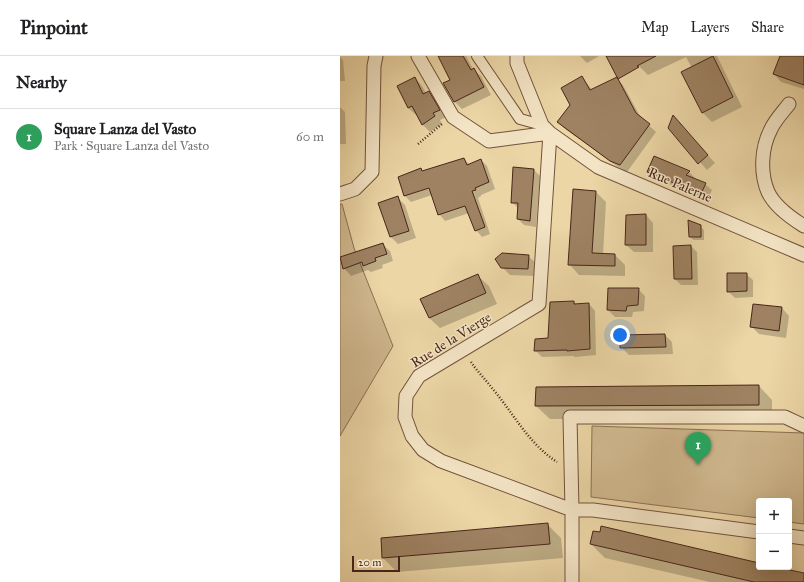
<!DOCTYPE html>
<meta charset="utf-8">
<style>
:root{--surface:#fff;--page:#f6f6f6;--text:#202124;--muted:#757577;--line:#e0e0e0;--accent:#8f2418}
body{margin:0;font-family:"IM FELL Great Primer",serif;background:var(--page);color:var(--text)}
.controls{position:absolute;right:12px;bottom:12px;display:grid;overflow:hidden;border-radius:4px;box-shadow:0 4px 16px #0002}
.controls button{width:36px;height:36px;display:grid;place-items:center;padding:0;border:0;border-bottom:1px solid var(--line);background:var(--surface);color:var(--text);font:20px sans-serif}
.scale{position:absolute;left:12px;bottom:10px;width:48px;box-sizing:border-box;padding-left:4px;border:2px solid #492619;border-top:0;font-size:11px;line-height:14px;white-space:nowrap;color:#492619;-webkit-text-stroke:3px #f3e4c5;paint-order:stroke}
.you{position:absolute;left:280px;top:279px;width:14px;height:14px;margin:-10px;border:3px solid #fff;border-radius:50%;background:#1a73e8;box-shadow:0 0 0 6px #1a73e833}
.badge{display:grid;place-items:center;width:26px;height:26px;border-radius:50%;background:var(--accent);color:#fff;font-size:13px;font-weight:700}
.pin{position:absolute;translate:-50% -33px;filter:drop-shadow(0 1px 2px #0008)}
.pin::after{content:'';position:absolute;top:21px;width:14px;height:12px;background:inherit;clip-path:polygon(0 0,100% 0,50% 100%)}
.list{margin:0;padding:0;list-style:none}
h2{display:flex;justify-content:space-between;align-items:center;height:52px;margin:0;padding:0 16px;font-size:17px}
h2 small{font-size:13px;font-weight:400;color:var(--muted)}
.list li{display:grid;grid-template-columns:26px 1fr auto;gap:12px;align-items:center;box-sizing:border-box;height:56px;padding:0 16px;border-top:1px solid var(--line)}
.list b{display:block;font-size:15px;white-space:nowrap}
.list p{margin:0;font-size:13px;white-space:nowrap;color:var(--muted)}
.list em{font-size:13px;font-style:normal;color:var(--muted)}
.map{position:relative;flex:none;width:464px;height:526px;overflow:hidden}
header{display:flex;align-items:center;gap:24px;box-sizing:border-box;height:56px;padding:0 20px;background:var(--surface);border-bottom:1px solid var(--line)}
header strong{font-size:19px}
nav{display:flex;gap:22px;margin-inline-start:auto;font-size:14px}
main{display:flex}
aside{flex:1;background:var(--surface)}
.map>svg:first-child{display:block}
</style>
<header>
<strong>Pinpoint</strong>
<nav><a>Map</a><a>Layers</a><a>Share</a></nav>
</header>
<main>
<aside>
<h2>Nearby<small></small></h2>
<ul class="list">
<li><span class="badge" style="background:#2e9e5b">1</span><div><b>Square Lanza del Vasto</b><p>Park · Square Lanza del Vasto</p></div><em>60 m</em></li>
</ul>
</aside>
<div class="map">
<svg width="464" height="526" viewBox="0 0 464 526">
<rect width="100%" height="100%" fill="#ecd6a6"/>
<filter id="stains"><feTurbulence type="fractalNoise" baseFrequency=".005" numOctaves="4"/><feColorMatrix values="0 0 0 0 .2 0 0 0 0 .09 0 0 0 0 .02 0 0 0 .5 -.17"/></filter>
<radialGradient id="worn" r=".72"><stop offset=".6" stop-color="#630" stop-opacity="0"/><stop offset="1" stop-color="#630" stop-opacity=".3"/></radialGradient>
<path fill="#d0b88e" stroke="#8c6f54" d="M0 148H2L14 192 53 290 0 380Z
M252 370 464 377V468L449 466V445H419V462L251 441Z"/>
<path fill="#0003" d="M103 0H126L133 13 141 20 151 39 122 53 115 46 104 28 112 24Z
M240 0H259L247 7Z
M293 0H377L402 51 372 66 362 56 352 12 346 1 308 19 298 9Z
M441 0H464V33L441 26 434 18Z
M0 1 3 4 5 25H0Z
M242 21 252 34 276 22 283 29 301 62 316 76 287 116 278 111 225 73 218 66 232 49Z
M75 22 82 30 86 37 88 36 96 43 106 61 100 64 102 68 90 76 83 69 78 58 76 59 68 52 58 30Z
M0 51 5 56 6 88H0Z
M340 68 375 107 367 114 329 71Z
M315 101 349 116 355 122 354 123 365 128 372 134 367 144 314 122 308 116Z
M124 103 130 109 141 104 147 110 155 133 141 139V140L138 142 150 178 142 181 136 174 129 157 105 165 99 158 92 139 71 146 65 140 59 121 81 113 84 116Z
M194 114 200 120 196 171 184 169 178 163 179 153 172 146Z
M256 136 266 146 263 199H275L285 209V220L239 219 229 208Z
M57 141 65 149 76 182 58 188 51 181 39 147Z
M306 159 313 167V196H294L286 189Z
M360 170 364 174V184H353L350 180Z
M42 188 50 195 53 205 42 209 43 212 31 216 28 214 11 220 4 212Z
M351 190 357 196 358 229H341L335 223Z
M188 200 196 207 195 220 170 219 162 211Z
M406 218 413 224V241L395 242 388 235Z
M138 220 149 230 157 248 100 272 89 262Z
M269 233H298L305 240 304 255 293 256 292 261H275L268 254Z
M234 246 237 249 249 248 255 255 256 299 235 301 233 300 202 301 195 294 209 283Z
M442 252 449 260 446 282 419 278 412 271Z
M325 279 332 286 333 298 289 299 281 291Z
M419 330 432 344V363H210L196 350Z
M207 468 221 482 223 502 57 516 43 502Z
M251 488 419 508V511H432L464 521V526H370L265 502Z"/>
<path fill="#9e8262" stroke="#492619" d="M98 0H123L131 14 134 12 144 31 114 46 103 27 110 24Z
M266 0H316L297 10 299 11 278 23Z
M373 0 393 41 362 57 341 16Z
M440 0H464V29L433 18Z
M242 20 250 34 277 21 296 57 310 68 280 109 270 105 217 66 230 49 221 32Z
M75 21 83 38 89 35 100 54 93 57 95 60 82 69 72 50 68 52 57 30Z
M333 59 368 99 358 108 328 72Z
M314 100 350 115 346 119 366 127 361 138 307 116Z
M124 102 127 109 141 103 149 126 135 132 136 134 132 135 145 171 135 175 125 150 98 159 89 132 64 140 58 121 81 112 82 115Z
M173 111 194 113 190 165 177 163 178 147H171Z
M233 133 256 135 252 197 275 198V210L228 209Z
M58 140 69 175 50 181 38 147Z
M306 158V189H285L286 159Z
M348 164 361 169V181H349Z
M43 187 47 198 35 202 36 205 23 210 22 206 3 213 0 201Z
M351 189 352 223H334L333 190Z
M162 197 189 199 188 213 161 212 155 203Z
M387 217H407V235L387 236Z
M138 218 146 237 89 262 80 243Z
M268 232H299L298 249 287 250 286 255 267 254Z
M234 245V248L249 247 250 293 227 295V294L194 295 195 283 208 282 210 246Z
M413 248 442 251 439 275 410 271Z
M325 278 326 291 280 292V279Z
M419 329V349L195 350 196 331Z
M208 467 210 488 42 502 41 482Z
M261 470 419 507V511H436L464 517V526H414L250 488 253 475 260 476Z"/>
<g fill="none" stroke-linecap="round" stroke-linejoin="round">
<defs>
<path id="pedestrian" d="M137 0 180 63 202 69"/>
<path id="minor" d="M78 0 113 61 149 85 210 77
M177 0V7L202 69 210 77 258 111 464 199
M449 48C443 56 435 64 431 73 421 92 420 117 428 136 435 151 451 162 464 170
M210 77 199 248 79 320 66 340 65 361 72 380 83 394 101 405 232 454V526
M0 138 15 133 32 116 34 10 36 0
M419 476 253 454H232L230 361H445L464 370
M449 480 464 482"/>
</defs>
<use href="#pedestrian" stroke="#72523c" stroke-width="12"/>
<use href="#minor" stroke="#72523c" stroke-width="15"/>
<path stroke="#492619" stroke-width="2.5" stroke-dasharray="1 2" stroke-linecap="butt" d="M78 88 102 68
M131 306C137 315 145 323 152 332 174 358 188 387 217 406"/>
<use href="#pedestrian" stroke="#f3e4c5" stroke-width="10"/>
<use href="#minor" stroke="#f3e4c5" stroke-width="13"/>
</g>
<g text-anchor="middle" dominant-baseline="central" stroke-width="3" stroke-linejoin="round" paint-order="stroke">
<g font-size="14" fill="#492619" stroke="#f3e4c5">
<text transform="translate(340 129) rotate(23)">Rue Palerne</text>
<text transform="translate(111 284) rotate(-32)">Rue de la Vierge</text>
</g>
</g>
<rect width="100%" height="100%" filter="url(#stains)"/>
<rect width="100%" height="100%" fill="url(#worn)"/>
</svg>
<div class="controls">
<button>+</button>
<button>−</button>
</div>
<div class="scale">20 m</div>
<div class="you"></div>
<div class="pin badge" style="left:358px;top:409px;background:#2e9e5b">1</div>
</div>
</main>
